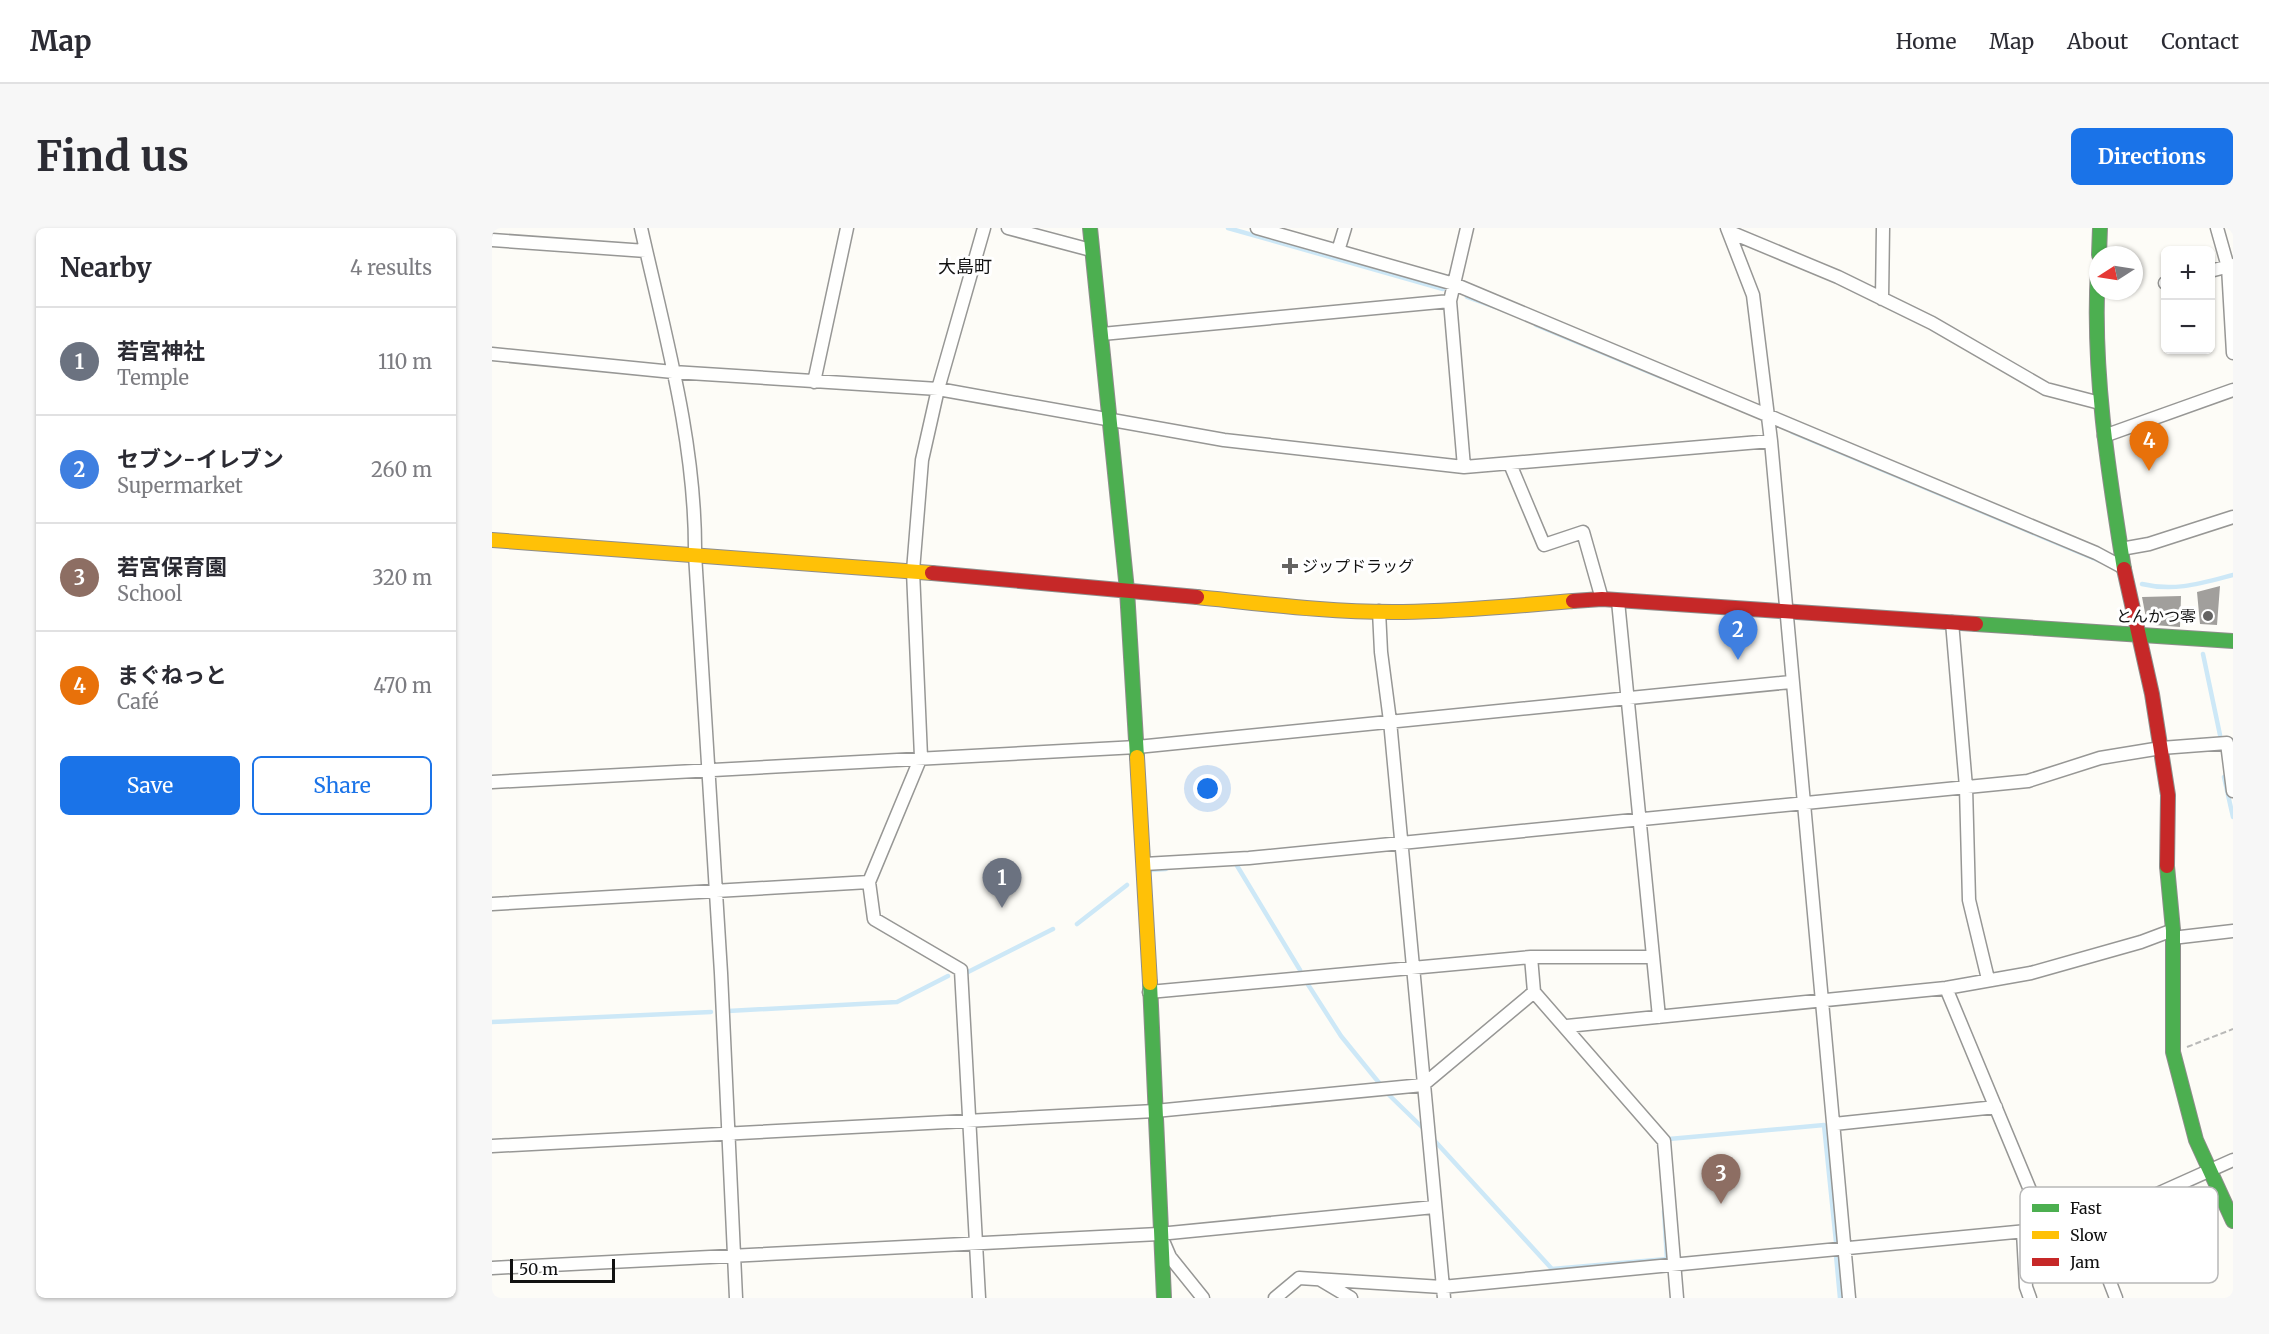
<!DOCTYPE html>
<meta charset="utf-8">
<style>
:root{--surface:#fff;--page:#f7f7f7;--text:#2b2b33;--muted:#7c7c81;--line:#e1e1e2;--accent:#1a73e8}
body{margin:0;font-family:Merriweather,"Noto Sans JP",serif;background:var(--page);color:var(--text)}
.controls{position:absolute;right:18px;top:18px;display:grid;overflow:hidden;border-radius:9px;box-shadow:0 2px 4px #0004}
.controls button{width:54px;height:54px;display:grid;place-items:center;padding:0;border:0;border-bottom:2px solid var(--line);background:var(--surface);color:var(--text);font:30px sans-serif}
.compass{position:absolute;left:1597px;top:18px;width:54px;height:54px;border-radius:50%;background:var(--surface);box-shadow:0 2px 4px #0004;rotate:258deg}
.scale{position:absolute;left:18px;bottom:15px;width:105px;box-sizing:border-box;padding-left:6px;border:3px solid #111;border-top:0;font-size:16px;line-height:21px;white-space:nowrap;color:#111;-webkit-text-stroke:4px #fff;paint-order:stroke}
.you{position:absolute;left:716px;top:561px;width:21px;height:21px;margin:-15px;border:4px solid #fff;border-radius:50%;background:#1a73e8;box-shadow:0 0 0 9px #1a73e833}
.badge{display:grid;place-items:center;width:39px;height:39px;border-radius:50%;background:var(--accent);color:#fff;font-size:20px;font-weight:700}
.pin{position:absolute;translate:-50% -50px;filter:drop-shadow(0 2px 3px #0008)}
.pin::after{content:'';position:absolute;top:32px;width:21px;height:18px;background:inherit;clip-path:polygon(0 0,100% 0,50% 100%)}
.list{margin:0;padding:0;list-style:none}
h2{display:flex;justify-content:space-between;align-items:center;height:78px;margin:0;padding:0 24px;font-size:26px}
h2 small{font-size:20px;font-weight:400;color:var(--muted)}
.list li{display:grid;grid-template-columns:39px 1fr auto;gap:18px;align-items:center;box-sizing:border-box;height:108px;padding:0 24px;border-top:2px solid var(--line)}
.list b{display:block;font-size:22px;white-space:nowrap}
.list p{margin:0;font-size:20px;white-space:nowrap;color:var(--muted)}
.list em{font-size:20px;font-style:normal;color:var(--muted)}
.actions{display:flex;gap:12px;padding:18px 24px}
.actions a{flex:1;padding:14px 0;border:2px solid var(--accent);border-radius:9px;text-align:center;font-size:21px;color:var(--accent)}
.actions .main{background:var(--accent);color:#fff}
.map{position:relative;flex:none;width:1741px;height:1070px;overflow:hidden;border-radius:9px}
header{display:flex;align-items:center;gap:36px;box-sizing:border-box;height:84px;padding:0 30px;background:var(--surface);border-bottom:2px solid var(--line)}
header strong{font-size:28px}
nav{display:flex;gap:33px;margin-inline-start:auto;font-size:21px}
.intro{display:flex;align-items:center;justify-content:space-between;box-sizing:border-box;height:144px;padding:0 36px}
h1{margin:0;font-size:42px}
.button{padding:15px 27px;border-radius:9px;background:var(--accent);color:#fff;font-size:21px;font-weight:700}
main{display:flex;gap:36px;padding:0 36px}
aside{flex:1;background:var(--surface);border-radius:9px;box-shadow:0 2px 4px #0004}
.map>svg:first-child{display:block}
</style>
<header>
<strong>Map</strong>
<nav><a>Home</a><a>Map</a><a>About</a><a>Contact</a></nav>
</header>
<div class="intro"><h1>Find us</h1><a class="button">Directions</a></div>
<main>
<aside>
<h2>Nearby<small>4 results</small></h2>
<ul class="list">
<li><span class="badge" style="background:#6b7280">1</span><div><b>若宮神社</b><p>Temple</p></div><em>110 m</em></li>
<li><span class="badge" style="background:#3f7fe0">2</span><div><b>セブン-イレブン</b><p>Supermarket</p></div><em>260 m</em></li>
<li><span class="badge" style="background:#8d6e63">3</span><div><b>若宮保育園</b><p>School</p></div><em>320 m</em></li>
<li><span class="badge" style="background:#e8710a">4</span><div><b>まぐねっと</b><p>Café</p></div><em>470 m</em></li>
</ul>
<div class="actions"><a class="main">Save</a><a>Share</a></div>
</aside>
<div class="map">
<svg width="1741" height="1070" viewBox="0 0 1741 1070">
<rect width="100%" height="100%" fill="#fdfcf7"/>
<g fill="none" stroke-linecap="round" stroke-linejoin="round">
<path stroke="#cde8f7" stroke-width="4.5" d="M736 0 951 61
M975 69 1003 79
M1044 97 1169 149
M1300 204 1608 333
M1650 356C1683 364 1710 355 1741 347
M1711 426 1728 507
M1732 549 1741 589
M744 636 808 742
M659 642 674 641
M585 696 635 657
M474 745 561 701
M815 755 849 808 888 856
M236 783 405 774 456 748
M0 794 219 784
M896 866 931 900
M941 911 1060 1041 1175 1031 1172 983
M1177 915V911L1332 897 1344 1014
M1344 1027 1348 1070"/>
</g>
<path fill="#a19f9c" d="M1728 358 1725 397 1708 396 1705 364Z
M1689 368 1688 399 1662 397 1661 389 1654 390 1650 369Z"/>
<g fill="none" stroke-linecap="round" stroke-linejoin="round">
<defs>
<path id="street" d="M149 0C173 107 204 215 203 326L229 745 244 1070
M516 0 599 22
M765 0 846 23
M853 0 846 23 962 56 1604 325 1632 340
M1235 0 1261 67 1279 213 1357 1070
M1725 0 1736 39 1741 125
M1238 4 1346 49 1440 95 1554 161 1608 175
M0 12 154 23
M1718 43 1741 37
M1673 55H1674
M1390 71 1391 0
M958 73 972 239
M610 106 958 73 975 0
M0 126 181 144 446 161 732 212 972 239 1279 213
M322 154 355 0
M1612 208 1741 162
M1018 236 1052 317 1091 304 1110 371
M1629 321 1657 316 1741 289
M1126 373 1167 789
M887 383 889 424 898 493 952 1070
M1460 394 1474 559 1477 672 1496 751
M0 554 645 519 1299 454
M652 636 757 630 1536 553 1608 530 1669 520 1735 515 1741 563
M0 676 377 654
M1680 710 1741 703
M1039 729 1042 764
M1454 760 1543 974 1550 1002
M657 764 1039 729H1161
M1075 798 1454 760 1539 745 1649 714 1681 702
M1342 896 1504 879
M0 918 663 883 931 857 1042 764 1172 913 1185 1070
M1596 997 1624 1070
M1531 1004 1534 1059 1538 1070
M672 1015 678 1029 711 1070
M0 1040 667 1006 942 979
M829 1052 859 1070
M487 1070 469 742 382 691 377 654 429 529 421 343 430 232 446 161 492 0
M783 1070 807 1050 950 1059 1596 997 1741 932"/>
<path id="fast" d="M598 0 635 362 645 529
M1607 27 1608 0
M1606 41C1600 141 1616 242 1632 341
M1484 396 1741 413
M1675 638 1681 702V824L1704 912 1741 993
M658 755 672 1070"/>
<path id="slow" d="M0 312 440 345
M705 369C773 376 842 385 911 384 968 383 1024 378 1081 373
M645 529 658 755"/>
<path id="jam" d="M1632 341 1660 466 1676 567 1675 638
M440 345 705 369
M1081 373 1110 371 1484 396"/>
</defs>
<use href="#street" stroke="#979795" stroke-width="15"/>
<use href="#fast" stroke="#8e8d8b" stroke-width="16"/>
<use href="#slow" stroke="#8e8d8b" stroke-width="16"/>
<use href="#jam" stroke="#8e8d8b" stroke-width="16"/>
<path stroke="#b9b9b8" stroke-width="2" stroke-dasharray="6 3" stroke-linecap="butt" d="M1695 819 1741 801"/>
<use href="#street" stroke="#fffffe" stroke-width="12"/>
<use href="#fast" stroke="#4caf50" stroke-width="14"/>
<use href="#slow" stroke="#ffc107" stroke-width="14"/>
<use href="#jam" stroke="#c62828" stroke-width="14"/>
</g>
<g fill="#646362" stroke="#fff" stroke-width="2">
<path d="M795 329h6v6h6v6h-6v6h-6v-6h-6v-6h6z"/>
<circle cx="1716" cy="388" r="6"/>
</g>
<g text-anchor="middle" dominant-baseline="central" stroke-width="6" stroke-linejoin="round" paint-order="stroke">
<g font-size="16" fill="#111" stroke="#fff" text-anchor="start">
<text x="810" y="338">ジップドラッグ</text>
<text x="1704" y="388" text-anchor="end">とんかつ零</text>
</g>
<g font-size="18" fill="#111" stroke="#fff">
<text x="473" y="38">大島町</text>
</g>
</g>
<rect x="1528" y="959" width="198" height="96" rx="9" fill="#fff" stroke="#b8b8b8" stroke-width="1.5"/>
<rect x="1540" y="976" width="27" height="8" fill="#4caf50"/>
<rect x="1540" y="1003" width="27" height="8" fill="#ffc107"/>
<rect x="1540" y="1030" width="27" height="8" fill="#c62828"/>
<g font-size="16" fill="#111">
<text x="1578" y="986">Fast</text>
<text x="1578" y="1013">Slow</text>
<text x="1578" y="1040">Jam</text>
</g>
</svg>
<div class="controls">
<button>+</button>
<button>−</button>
</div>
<svg class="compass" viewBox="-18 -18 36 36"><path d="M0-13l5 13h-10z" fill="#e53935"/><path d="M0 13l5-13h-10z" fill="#7c7c81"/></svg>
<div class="scale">50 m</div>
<div class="you"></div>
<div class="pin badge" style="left:510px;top:680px;background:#6b7280">1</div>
<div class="pin badge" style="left:1246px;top:432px;background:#3f7fe0">2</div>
<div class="pin badge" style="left:1229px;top:976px;background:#8d6e63">3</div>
<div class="pin badge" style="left:1657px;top:243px;background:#e8710a">4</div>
</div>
</main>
